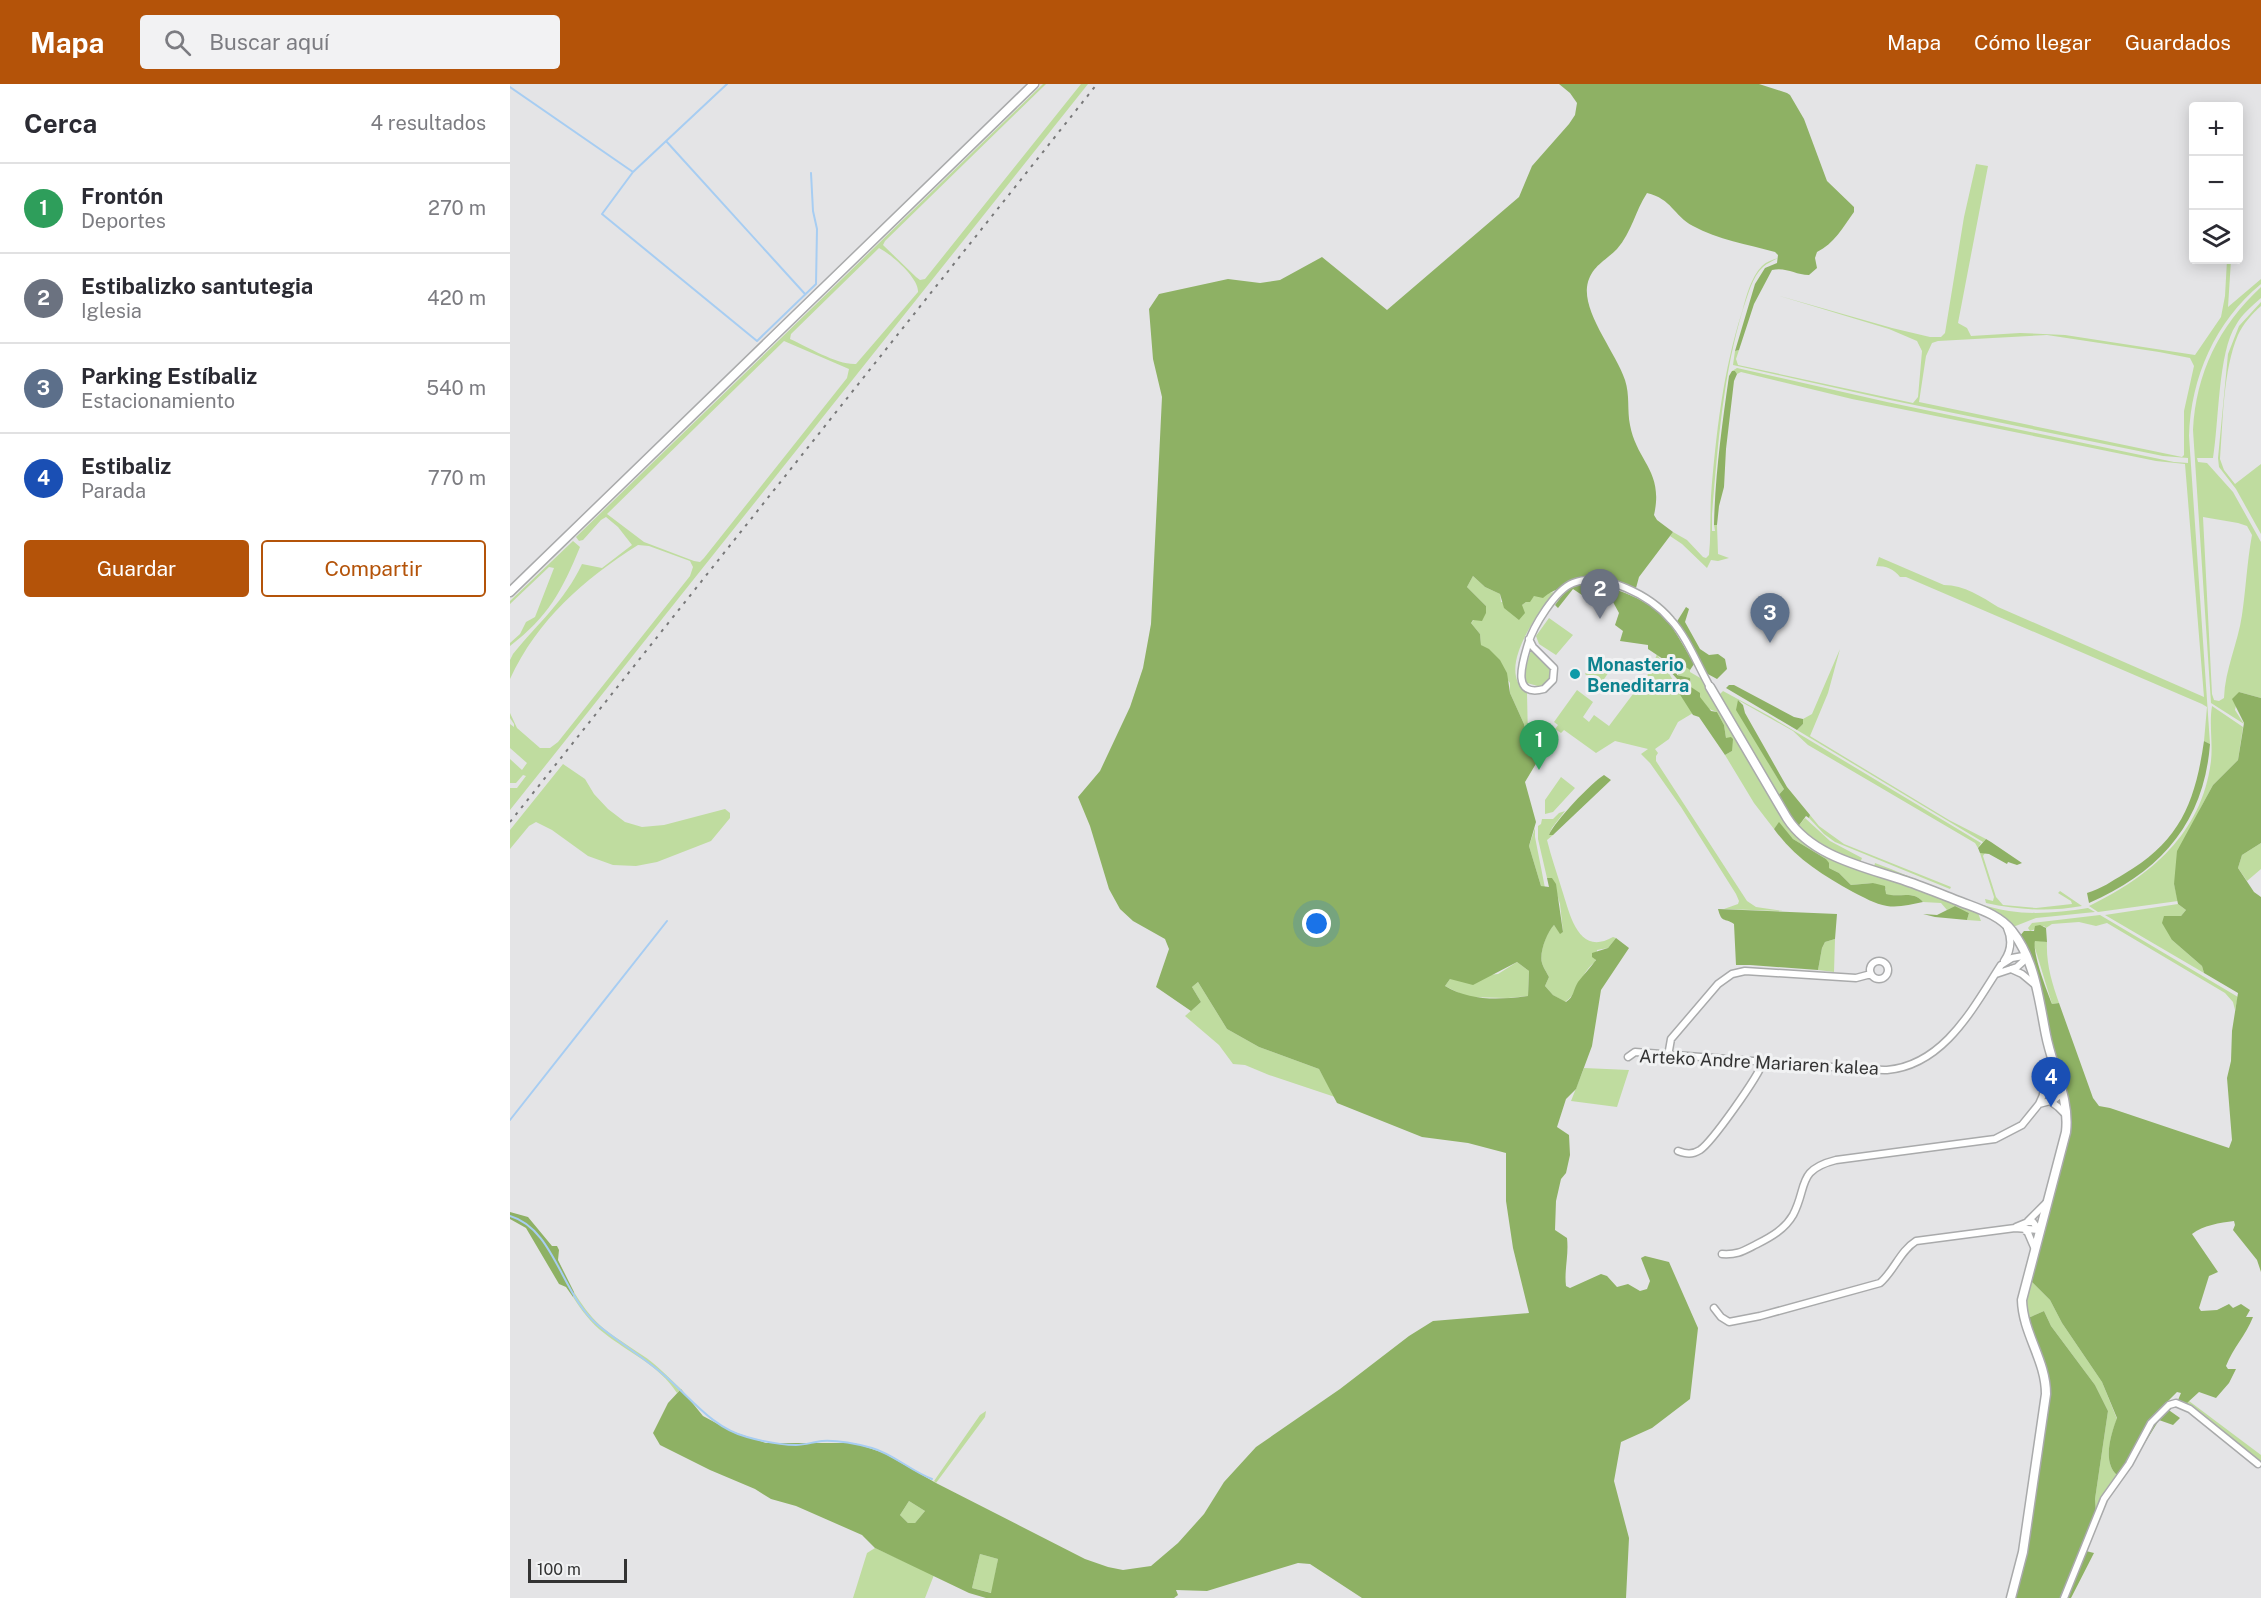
<!DOCTYPE html>
<html lang="es">
<meta charset="utf-8">
<style>
:root{--surface:#fff;--page:#f2f2f3;--text:#2b2b33;--muted:#7c7c81;--line:#e1e1e2;--accent:#b45309}
body{margin:0;font-family:"Public Sans",sans-serif;background:var(--page);color:var(--text)}
.controls{position:absolute;right:18px;top:18px;display:grid;overflow:hidden;border-radius:6px;box-shadow:0 3px 15px #0003}
.controls button{width:54px;height:54px;display:grid;place-items:center;padding:0;border:0;border-bottom:2px solid var(--line);background:var(--surface);color:var(--text);font:30px sans-serif}
.scale{position:absolute;left:18px;bottom:15px;width:99px;box-sizing:border-box;padding-left:6px;border:3px solid #333;border-top:0;font-size:16px;line-height:21px;white-space:nowrap;color:#333;-webkit-text-stroke:4px #f1f2f3;paint-order:stroke}
.you{position:absolute;left:807px;top:840px;width:21px;height:21px;margin:-15px;border:4px solid #fff;border-radius:50%;background:#1a73e8;box-shadow:0 0 0 9px #1a73e833}
.badge{display:grid;place-items:center;width:39px;height:39px;border-radius:50%;background:var(--accent);color:#fff;font-size:20px;font-weight:700}
.pin{position:absolute;translate:-50% -50px;filter:drop-shadow(0 2px 3px #0008)}
.pin::after{content:'';position:absolute;top:32px;width:21px;height:18px;background:inherit;clip-path:polygon(0 0,100% 0,50% 100%)}
.list{margin:0;padding:0;list-style:none}
h2{display:flex;justify-content:space-between;align-items:center;height:78px;margin:0;padding:0 24px;font-size:26px}
h2 small{font-size:20px;font-weight:400;color:var(--muted)}
.list li{display:grid;grid-template-columns:39px 1fr auto;gap:18px;align-items:center;box-sizing:border-box;height:90px;padding:0 24px;border-top:2px solid var(--line)}
.list b{display:block;font-size:22px;white-space:nowrap}
.list p{margin:0;font-size:20px;white-space:nowrap;color:var(--muted)}
.list em{font-size:20px;font-style:normal;color:var(--muted)}
.actions{display:flex;gap:12px;padding:18px 24px}
.actions a{flex:1;padding:14px 0;border:2px solid var(--accent);border-radius:6px;text-align:center;font-size:21px;color:var(--accent)}
.actions .main{background:var(--accent);color:#fff}
.icon{flex:none;width:33px;height:33px;fill:none;stroke:currentColor;stroke-width:2;stroke-linecap:round;stroke-linejoin:round}
.map{position:relative;flex:none;width:1751px;height:1514px;overflow:hidden}
header{display:flex;align-items:center;gap:36px;box-sizing:border-box;height:84px;padding:0 30px;background:var(--accent);color:#fff}
header strong{font-size:28px}
nav{display:flex;gap:33px;margin-inline-start:auto;font-size:21px}
.search{width:420px;height:54px;background:var(--page);display:flex;align-items:center;gap:15px;box-sizing:border-box;padding:0 21px;border-radius:6px;color:var(--muted);font-size:22px}
main{display:flex}
aside{flex:1;background:var(--surface)}
.map>svg:first-child{display:block}
</style>
<header>
<strong>Mapa</strong>
<div class="search"><svg class="icon" aria-label="search" viewBox="0 0 24 24"><circle cx="10" cy="10" r="6"/><path d="M15 15l6 6"/></svg>Buscar aquí</div>
<nav><a>Mapa</a><a>Cómo llegar</a><a>Guardados</a></nav>
</header>
<main>
<aside>
<h2>Cerca<small>4 resultados</small></h2>
<ul class="list">
<li><span class="badge" style="background:#2e9e5b">1</span><div><b>Frontón</b><p>Deportes</p></div><em>270 m</em></li>
<li><span class="badge" style="background:#6b7280">2</span><div><b>Estibalizko santutegia</b><p>Iglesia</p></div><em>420 m</em></li>
<li><span class="badge" style="background:#5c6f8a">3</span><div><b>Parking Estíbaliz</b><p>Estacionamiento</p></div><em>540 m</em></li>
<li><span class="badge" style="background:#1a4fb4">4</span><div><b>Estibaliz</b><p>Parada</p></div><em>770 m</em></li>
</ul>
<div class="actions"><a class="main">Guardar</a><a>Compartir</a></div>
</aside>
<div class="map">
<svg width="1751" height="1514" viewBox="0 0 1751 1514">
<rect width="100%" height="100%" fill="#e4e4e6"/>
<path fill="#bfdc9f" fill-rule="evenodd" d="M533 0H536L375 157 373 161 406 193 410 196 415 195 571 0H578L0 726V704H7L16 692 13 691 6 699H0V675L12 686 17 679 0 664V640L4 643V640L0 634V629L7 644 30 664H40L48 658 180 492 183 483 180 477 139 462 128 461C73 496 28 535 0 595V576L3 570C29 538 54 518 72 480L92 484 122 461 108 443 96 433 91 436 73 456 69 457 66 453ZM369 164C381 170 409 194 408 208L346 280C327 281 298 263 280 255L281 250ZM274 257 339 285 337 294 194 474 190 478 184 477 134 458 97 430Z
M1466 80 1478 82 1448 239 1457 244 1461 252 1510 249 1555 251 1685 271 1711 233 1715 212 1717 176H1721L1718 223 1751 195V200C1705 238 1681 293 1679 352L1700 660 1694 657 1697 623 1692 620 1396 493H1390C1384 485 1376 482 1366 482L1369 473 1434 501C1454 501 1472 513 1488 523L1694 613 1675 380 1646 377 1342 315 1231 288 1227 290 1225 287H1222L1227 284 1377 318 1664 378 1678 379V374L1653 372 1380 316 1223 281 1225 267 1229 266 1226 275 1228 281 1403 319 1408 313 1412 267 1407 257 1379 245 1263 210 1382 244 1420 253H1431L1435 249 1454 133ZM1537 251 1649 268 1680 274 1684 282 1674 327V371L1672 373 1409 318 1416 272 1422 259 1428 257Z
M1268 174C1263 177 1257 179 1253 183 1242 193 1238 211 1233 225 1213 291 1208 360 1202 430V447H1205L1204 441H1207L1208 470 1219 474 1208 477 1201 476 1197 484 1172 460 1160 452 1163 448 1177 456 1193 473 1196 474 1199 471C1201 452 1200 432 1201 412 1206 350 1213 287 1232 228 1236 213 1241 193 1252 182 1256 178 1262 176 1268 174Z
M1751 203V214C1742 222 1732 230 1726 241 1708 268 1709 339 1703 374H1687L1688 378 1697 379 1723 408 1751 458V614L1729 608 1725 626 1734 640 1701 619 1683 346C1686 289 1709 242 1751 203ZM1693 433 1728 439 1737 442 1742 451C1737 478 1736 504 1732 531 1728 559 1715 585 1714 614L1709 617 1704 616 1702 610Z
M1751 218V222C1742 230 1733 240 1728 251 1713 286 1713 337 1710 375L1714 386 1725 400 1751 380V450L1726 405 1709 383 1708 374 1718 270 1729 242Z
M63 457 70 463C52 507 38 533 0 562V559L10 550 16 538 25 533 44 484 39 483 0 520V517Z
M963 492 975 503 990 510 991 518 1012 521 1024 512 1044 508C1027 531 985 586 1017 609L1018 656 1014 640 1000 609V599L971 561 970 550 961 539 976 522 957 503Z
M1039 534 1063 551 1046 571 1029 560 1026 552Z
M1330 565 1318 609 1300 652 1439 736 1476 755 1473 758 1287 646 1293 640V635L1302 630Z
M1021 566 1035 577 1041 587 1040 595 1031 603 1017 599 1014 590Z
M1147 570 1183 629 1168 638 1159 655 1145 665 1148 669 1146 672V677L1237 817 1246 823 1273 827 1214 825 1228 820 1229 817 1226 810 1171 723 1140 679 1131 670 1138 665 1105 657 1086 669 1054 646 1051 649 1045 645 1048 641 1044 638 1067 606 1083 618 1073 633 1079 638 1084 631 1099 642 1141 586Z
M1089 571 1103 582 1090 601 1075 590Z
M1174 581 1180 586V588L1192 595 1276 740 1287 753 1296 760 1468 829 1471 837 1457 836 1459 829 1445 822 1437 826 1431 819 1413 818C1404 806 1389 814 1375 810L1376 805 1363 799 1341 801 1329 789 1319 784 1316 775 1283 755 1269 739 1264 745 1244 719 1215 671 1222 667V664L1216 654 1214 641 1207 628 1199 625 1181 603V597L1178 594 1168 591V586Z
M1213 607 1261 633 1471 759 1468 764 1465 759 1298 661 1283 647 1228 616 1259 680 1274 705 1267 713 1209 611Z
M1702 622 1733 643 1728 676 1703 701 1690 725 1664 800 1668 817 1588 828 1579 822C1641 792 1692 749 1701 677 1703 659 1699 640 1702 622Z
M53 680 75 695 84 710 98 725 115 738 132 743 154 741 215 725 220 729V734L201 757 147 778 126 782 103 781 78 772 42 746 26 738 19 742 0 765V746Z
M1051 693 1065 704 1043 728 1035 730V716Z
M1055 727 1042 744 1039 751H1043L1037 756C1041 773 1047 789 1052 806 1060 830 1068 873 1103 853L1106 854 1098 864 1087 866 1085 878C1071 888 1068 910 1055 918L1043 911 1035 902 1039 893C1037 889 1033 883 1032 879 1029 868 1037 848 1044 841L1050 849 1053 848 1050 820 1042 794H1037L1028 755V742L1031 740 1032 735H1043L1049 729Z
M1300 731 1309 742 1334 760 1441 803 1440 805 1325 758 1314 750 1299 734Z
M1295 734 1320 757 1352 774 1350 779 1308 759 1287 744Z
M1025 744V753L1035 804 1031 802 1019 762Z
M1751 759V785L1737 797 1728 784 1732 771Z
M1470 769H1475L1473 772 1486 813 1493 821 1526 824 1562 820 1561 817 1548 809 1550 807 1572 822C1539 828 1509 826 1476 819L1475 815 1483 817 1484 813Z
M1365 779C1407 794 1455 820 1499 827 1526 831 1552 828 1578 824L1585 828 1526 834 1503 843 1364 783Z
M1668 820 1676 826 1671 832 1662 856 1692 882 1694 889 1595 831Z
M1590 831 1728 913 1725 926 1723 918 1715 909 1597 839 1586 842 1569 838 1542 840 1536 844 1534 842 1520 847 1518 844 1522 839Z
M1325 855 1324 888 1308 886 1312 864 1315 858Z
M1525 856 1537 858C1536 880 1542 899 1549 919L1542 920 1524 861Z
M1007 878 1019 887 1018 912 998 914 957 913 935 902 940 895 988 890Z
M688 898 717 945 749 963 809 985 825 1013 759 991 735 981 723 980 709 961 675 932 691 918 682 903Z
M1074 984 1119 986 1107 1023 1061 1017Z
M1519 1195 1540 1216 1552 1239 1592 1298 1607 1335C1601 1350 1592 1378 1607 1391L1586 1430 1585 1415 1598 1327 1585 1301 1541 1242 1534 1227 1518 1234 1515 1213Z
M64 1208C86 1244 99 1248 132 1271 146 1280 159 1294 171 1305L167 1309C149 1281 119 1269 94 1249 81 1239 72 1227 63 1213Z
M1679 1317 1751 1371V1378L1672 1318Z
M476 1327 475 1333 426 1399 424 1397 470 1331Z
M399 1417 415 1427 405 1439H398L390 1431Z
M365 1464 424 1491 415 1514H343L357 1469Z
M470 1470 488 1475 482 1509 462 1504Z"/>
<path fill="#8eb164" fill-rule="evenodd" d="M1049 0H1249L1277 9 1280 11 1294 35 1317 97 1344 123V128C1333 143 1324 160 1307 168L1305 174 1307 184 1299 191C1285 191 1277 183 1262 186L1244 220 1229 266 1225 267 1245 200 1255 184 1267 179 1268 171 1265 168C1237 160 1208 156 1183 142 1163 131 1162 115 1137 109 1125 127 1122 148 1107 165 1094 178 1080 183 1077 203 1074 231 1106 269 1115 296 1120 311 1117 326 1120 341 1127 378 1154 387 1144 431L1147 436 1163 448 1129 493 1126 504C1117 500 1108 496 1099 495 1081 492 1045 503 1033 514L1024 512 1020 518H1016L1012 521 1015 529 1009 536 994 524 990 510 975 503 963 492 957 503 976 522V529L972 537 963 536 961 539 970 550 971 561 979 565 990 576 997 589 1000 609 1014 640 1021 668 1027 678 1015 698 1026 738 1019 762 1031 802 1039 803 1037 794H1042L1046 800 1053 848 1050 850 1044 841C1037 848 1029 869 1032 879 1033 883 1037 889 1039 893L1035 902 1043 911 1056 918C1064 913 1063 906 1068 898 1074 890 1081 883 1086 876L1082 873V869L1098 864 1106 854 1119 864 1091 906 1082 962 1066 1005 1056 1015 1047 1043 1059 1051 1060 1071 1056 1089 1051 1095 1046 1117 1045 1146 1057 1154C1059 1171 1054 1186 1056 1202L1060 1204 1091 1190 1097 1192 1107 1203 1118 1200 1130 1207 1137 1205 1140 1197 1131 1174 1135 1172 1159 1178 1188 1244 1180 1315 1142 1344 1111 1358 1104 1397 1119 1454 1116 1514H852L800 1480 788 1479 697 1507 666 1506 668 1511 664 1514H476L459 1509 365 1464 352 1451 286 1422 261 1415 245 1405 200 1386 150 1361 143 1349 158 1319 171 1305 193 1332 221 1347 256 1359H344L374 1369 426 1399 575 1475 598 1483 613 1486 641 1482 668 1459 694 1430 714 1398 746 1363 830 1305 899 1252 923 1237 1019 1229 1003 1164 996 1117V1069L958 1059 912 1053 827 1019 809 985 749 963 717 945 688 898 682 903 691 918 681 927 646 903 659 865 655 855 623 837 610 825 599 805 580 742 568 713 590 687 620 623 633 584 641 540 652 313 643 275 639 225 649 210 718 195 750 199 770 196 812 173 877 226 1009 113 1022 82 1059 40 1065 31 1067 19 1060 9ZM1007 878 1019 887 1018 912C989 916 960 917 935 902L940 895 963 901ZM399 1417 415 1427 405 1439H398L390 1431ZM470 1470 488 1475 481 1509 462 1504Z
M1222 287H1225L1227 290 1224 297 1216 365 1214 403 1209 422 1207 441H1204C1205 391 1212 341 1219 292Z
M1070 500C1102 500 1143 516 1162 543 1170 555 1177 568 1184 580L1180 586 1173 581 1168 586 1167 591 1180 594 1181 603 1190 609V613L1201 627 1207 628 1214 641 1216 654 1221 653 1223 655 1222 667 1215 671 1189 633 1183 631 1169 609 1168 596 1158 585 1153 575 1138 565V561L1110 557 1113 547 1105 541 1109 529 1103 518 1088 512 1078 515 1063 505 1048 524 1045 521 1057 505Z
M1176 523 1179 525 1175 538 1190 565 1199 571 1208 570 1215 575 1217 585 1207 595 1194 588 1166 539Z
M1219 601H1224L1284 633 1293 635V640L1287 646 1216 604Z
M1729 608 1751 614V759L1732 771 1728 784 1744 808 1751 813V1188L1747 1176 1723 1146 1725 1141 1724 1137C1710 1139 1693 1141 1682 1150L1708 1188 1699 1192 1689 1224 1691 1227 1707 1226 1719 1220 1723 1224 1731 1220 1740 1226 1736 1233H1743C1736 1251 1723 1264 1716 1282L1718 1285H1726L1719 1299 1706 1314 1689 1308 1677 1319 1668 1316 1671 1309 1667 1308 1653 1322 1670 1334 1663 1341 1649 1336 1633 1362 1626 1360 1621 1372 1607 1391C1592 1378 1601 1350 1607 1334L1592 1298 1552 1239 1540 1216 1519 1195 1560 1029 1559 1018 1509 853 1514 847H1524L1525 842 1530 841 1536 844 1537 858 1525 857C1522 869 1537 907 1542 920L1549 919 1583 1014 1589 1022 1600 1024 1719 1064 1722 1056 1717 994 1721 977 1722 947 1728 909 1694 889 1692 882 1662 856 1652 839 1654 832H1671L1676 826 1668 820 1664 800 1667 767 1703 701 1728 676 1734 639 1722 615Z
M1228 616 1233 621 1235 629 1277 703 1300 731 1299 734 1296 732 1287 744 1267 713 1274 705 1226 626Z
M1694 657 1700 660C1694 739 1650 788 1579 819L1577 809C1591 805 1602 797 1614 790 1670 757 1685 719 1694 657Z
M1094 691 1101 696 1043 751H1039C1044 738 1082 698 1094 691Z
M1269 738 1283 755 1316 775 1319 779V784L1329 789 1341 801 1363 799 1375 802 1376 810C1389 814 1404 806 1413 818 1401 820 1389 824 1377 822 1365 820 1353 813 1343 808 1312 791 1285 774 1264 745Z
M1476 755 1481 758 1512 779 1507 781 1498 778 1497 780 1479 770 1470 769 1468 764Z
M1445 822 1459 829 1457 836 1425 833 1413 830 1427 831Z
M1208 825 1327 830 1325 855 1315 858 1312 864 1308 886 1240 881H1226L1224 840C1214 833 1212 840 1208 825Z
M0 1128 18 1133 42 1162H47L49 1166 48 1176 64 1208 63 1213 56 1203 49 1200 16 1144 0 1135Z
M1534 1227 1541 1242 1585 1301 1598 1327 1585 1415 1586 1430 1552 1514H1504L1539 1314 1518 1234Z
M1576 1467 1584 1469 1561 1514H1556Z"/>
<g fill="none" stroke-linecap="round" stroke-linejoin="round">
<path stroke="#a7cdf2" stroke-width="2" d="M217 0 123 88 92 130 247 257 306 200 307 145 303 127 301 89
M0 3 123 88
M156 57 295 210
M0 1036 157 837
M0 1132C45 1145 52 1213 89 1242 110 1259 133 1273 154 1291 180 1313 202 1344 237 1353 251 1357 270 1361 286 1361 295 1361 303 1358 312 1357 327 1356 347 1360 362 1364 383 1370 401 1387 422 1395"/>
<defs>
<path id="street" d="M1019 555 1023 563 1044 584 1043 596 1034 605C1000 614 1013 577 1018 560 1023 543 1045 506 1063 499 1094 487 1141 512 1161 536 1177 553 1188 582 1200 603
M1494 877C1501 867 1502 855 1497 844
M1360 886a9 9 0 1 1 18 0a9 9 0 1 1-18 0Z
M1501 885 1512 890 1524 900
M1486 890 1507 883 1517 874
M1158 972 1161 955 1208 900 1222 890 1235 887 1346 894 1361 890
M1118 973 1125 968 1349 985C1359 985 1368 986 1377 986 1434 981 1463 924 1491 881L1502 874 1513 872 1517 874
M1533 1010 1538 998 1541 973
M1540 1017 1548 1023 1555 1030
M1168 1067C1176 1070 1182 1071 1190 1066 1202 1058 1248 993 1253 978
M1518 1137 1536 1119
M1506 1143 1518 1138H1523L1529 1146
M1514 1145 1518 1149 1524 1163
M1212 1170C1228 1171 1233 1167 1247 1160 1261 1153 1275 1145 1283 1131 1298 1103 1286 1086 1326 1076L1485 1055 1512 1041 1529 1020 1533 1011 1543 1004 1553 1008 1544 1016 1529 1020
M1204 1224 1211 1233 1219 1238 1250 1232 1370 1199C1384 1187 1390 1167 1406 1157L1505 1144 1529 1146
M1554 1514 1594 1415 1619 1380 1641 1339 1659 1321 1666 1319 1680 1325 1748 1380"/>
<path id="secondary" d="M0 508 524 0
M1200 603 1277 734C1302 773 1355 783 1396 797 1414 803 1433 811 1451 818 1469 825 1490 831 1502 847 1525 876 1529 916 1536 951 1542 983 1560 1014 1556 1048L1512 1216C1513 1250 1536 1276 1536 1310L1513 1468 1501 1514"/>
</defs>
<use href="#street" stroke="#a9aaab" stroke-width="9"/>
<use href="#secondary" stroke="#a9aaab" stroke-width="11"/>
<use href="#street" stroke="#fff" stroke-width="6"/>
<use href="#secondary" stroke="#fff" stroke-width="8"/>
<path stroke="#787879" stroke-width="2" stroke-dasharray="3 6" stroke-linecap="butt" d="M0 738 587 0"/>
</g>
<circle fill="#0f9aa8" stroke="#f1f2f3" stroke-width="2" cx="1065" cy="590" r="6"/>
<g text-anchor="middle" dominant-baseline="central" stroke-width="6" stroke-linejoin="round" paint-order="stroke">
<g font-size="18" font-weight="bold" fill="#0d838f" stroke="#f1f2f3" text-anchor="start">
<text x="1077" y="580">Monasterio<tspan x="1077" dy="21">Beneditarra</tspan></text>
</g>
<g font-size="18" fill="#333" stroke="#f1f2f3">
<text transform="translate(1249 978) rotate(3)">Arteko Andre Mariaren kalea</text>
</g>
</g>
</svg>
<div class="controls">
<button>+</button>
<button>−</button>
<button><svg class="icon" aria-label="layers" viewBox="0 0 24 24"><path d="M12 4l9 5-9 5-9-5zM3 14l9 5 9-5"/></svg></button>
</div>
<div class="scale">100 m</div>
<div class="you"></div>
<div class="pin badge" style="left:1029px;top:686px;background:#2e9e5b">1</div>
<div class="pin badge" style="left:1090px;top:535px;background:#6b7280">2</div>
<div class="pin badge" style="left:1260px;top:559px;background:#5c6f8a">3</div>
<div class="pin badge" style="left:1541px;top:1023px;background:#1a4fb4">4</div>
</div>
</main>
